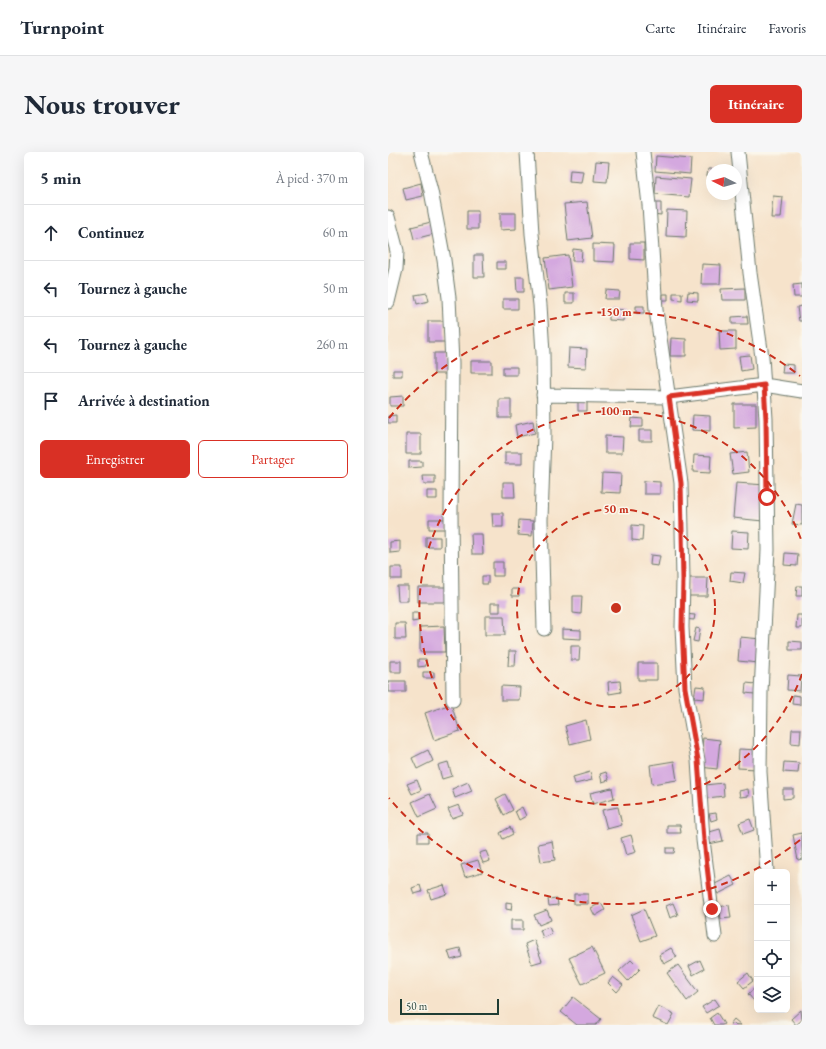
<!DOCTYPE html>
<html lang="fr">
<meta charset="utf-8">
<style>
:root{--surface:#fff;--page:#f6f6f7;--text:#1f2937;--muted:#747a83;--line:#e0e1e3;--accent:#d93025}
body{margin:0;font-family:"EB Garamond",serif;background:var(--page);color:var(--text)}
.controls{position:absolute;right:12px;bottom:12px;display:grid;overflow:hidden;border-radius:6px;box-shadow:0 4px 16px #0002}
.controls button{width:36px;height:36px;display:grid;place-items:center;padding:0;border:0;border-bottom:1px solid var(--line);background:var(--surface);color:var(--text);font:20px sans-serif}
.compass{position:absolute;left:318px;top:12px;width:36px;height:36px;border-radius:50%;background:var(--surface);box-shadow:0 4px 16px #0002;rotate:275deg}
.scale{position:absolute;left:12px;bottom:10px;width:99px;box-sizing:border-box;padding-left:4px;border:2px solid #1f3d34;border-top:0;font-size:11px;line-height:14px;white-space:nowrap;color:#1f3d34;-webkit-text-stroke:3px #fbf7ec;paint-order:stroke}
.stop{position:absolute;width:12px;height:12px;margin:-9px;border:3px solid #d93025;border-radius:50%;background:#fff}
.stop.end{background:#d93025;border-color:#fff;box-shadow:0 1px 4px #0008}
.list{margin:0;padding:0;list-style:none}
h2{display:flex;justify-content:space-between;align-items:center;height:52px;margin:0;padding:0 16px;font-size:17px}
h2 small{font-size:13px;font-weight:400;color:var(--muted)}
.list li{display:grid;grid-template-columns:26px 1fr auto;gap:12px;align-items:center;box-sizing:border-box;height:56px;padding:0 16px;border-top:1px solid var(--line)}
.list b{display:block;font-size:15px;white-space:nowrap}
.list em{font-size:13px;font-style:normal;color:var(--muted)}
.actions{display:flex;gap:8px;padding:12px 16px}
.actions a{flex:1;padding:9px 0;border:1px solid var(--accent);border-radius:6px;text-align:center;font-size:14px;color:var(--accent)}
.actions .main{background:var(--accent);color:#fff}
.icon{flex:none;width:22px;height:22px;fill:none;stroke:currentColor;stroke-width:2;stroke-linecap:round;stroke-linejoin:round}
.map{position:relative;flex:none;width:414px;height:873px;overflow:hidden;border-radius:6px}
header{display:flex;align-items:center;gap:24px;box-sizing:border-box;height:56px;padding:0 20px;background:var(--surface);border-bottom:1px solid var(--line)}
header strong{font-size:19px}
nav{display:flex;gap:22px;margin-inline-start:auto;font-size:14px}
.intro{display:flex;align-items:center;justify-content:space-between;box-sizing:border-box;height:96px;padding:0 24px}
h1{margin:0;font-size:28px}
.button{padding:10px 18px;border-radius:6px;background:var(--accent);color:#fff;font-size:14px;font-weight:700}
main{display:flex;gap:24px;padding:0 24px}
aside{flex:1;background:var(--surface);border-radius:6px;box-shadow:0 4px 16px #0002}
.map>svg:first-child{display:block}
</style>
<header>
<strong>Turnpoint</strong>
<nav><a>Carte</a><a>Itinéraire</a><a>Favoris</a></nav>
</header>
<div class="intro"><h1>Nous trouver</h1><a class="button">Itinéraire</a></div>
<main>
<aside>
<h2>5 min<small>À pied · 370 m</small></h2>
<ul class="list">
<li><svg class="icon" aria-label="ahead" viewBox="0 0 24 24"><path d="M12 20V5M6 11l6-6 6 6"/></svg><div><b>Continuez</b></div><em>60 m</em></li>
<li><svg class="icon" aria-label="left" viewBox="0 0 24 24"><path d="M17 20v-9H6M10 6l-5 5 5 5"/></svg><div><b>Tournez à gauche</b></div><em>50 m</em></li>
<li><svg class="icon" aria-label="left" viewBox="0 0 24 24"><path d="M17 20v-9H6M10 6l-5 5 5 5"/></svg><div><b>Tournez à gauche</b></div><em>260 m</em></li>
<li><svg class="icon" aria-label="arrive" viewBox="0 0 24 24"><path d="M6 21V4h12l-3 4 3 4H6"/></svg><div><b>Arrivée à destination</b></div></li>
</ul>
<div class="actions"><a class="main">Enregistrer</a><a>Partager</a></div>
</aside>
<div class="map">
<svg width="414" height="873" viewBox="0 0 414 873">
<rect width="100%" height="100%" fill="#fbf7ec"/>
<filter id="ink" filterUnits="userSpaceOnUse"><feTurbulence type="fractalNoise" baseFrequency=".025" numOctaves="2"/><feDisplacementMap in="SourceGraphic" scale="8" xChannelSelector="R" yChannelSelector="G"/><feConvolveMatrix kernelMatrix="1 2 1 2 8 2 1 2 1" color-interpolation-filters="sRGB"/></filter>
<filter id="wash" filterUnits="userSpaceOnUse"><feTurbulence type="fractalNoise" baseFrequency=".012" numOctaves="4" result="noise"/><feDisplacementMap in="SourceGraphic" scale="16" xChannelSelector="R" yChannelSelector="G"/><feGaussianBlur stdDeviation="0.9" result="paint"/><feColorMatrix in="noise" values="0 0 0 0 0 0 0 0 0 0 0 0 0 0 0 0 0 1.4 0 .05"/><feComposite in="paint" operator="in"/></filter>
<g filter="url(#wash)">
<rect width="100%" height="100%" fill="#f6e3cb"/>
<g id="blocks">
<path fill="#d4a8df" d="M268 4 303 7 302 22 267 19Z
M208 9 221 10 219 30 206 29Z
M320 17H324V24H319Z
M182 18 195 19 193 31 181 30Z
M268 24 303 27 301 45 267 42Z
M33 31 35 44 18 48 15 36Z
M385 44 395 45 393 66H383Z
M199 50 204 86 180 89 176 52Z
M265 51H273V63L265 62Z
M279 58 299 59 298 85 278 84Z
M79 59H90V77H79Z
M112 61H128V77L112 78Z
M43 70 46 82 26 87 23 75Z
M242 91H256V108L242 107Z
M205 92 227 93 226 110 205 109Z
M185 97 194 98 193 109H184Z
M86 103H95L96 125H86Z
M180 103 184 135 161 138 157 106Z
M109 110H118V117H109Z
M314 112 333 113 332 132H313Z
M128 125H136V140H129Z
M414 132V145H406L405 133Z
M357 136V148H334L333 137Z
M218 138 232 139 231 147H217Z
M300 140 310 141V149L299 148Z
M39 141 41 149 29 152 27 143Z
M177 141H186V151H177Z
M285 141H294V148L285 147Z
M275 142H280V148H275Z
M115 147H130V157H115Z
M248 154H256V161H248Z
M414 154V169H411L409 155Z
M221 157 236 158 235 169 221 168Z
M359 164 360 172H344V165Z
M40 169H57V190H40Z
M331 179H348V197L332 198Z
M283 186 298 187V204H282Z
M181 196 199 197 198 216 180 215Z
M46 201H58L59 222H46Z
M362 203 364 217 353 219 351 204Z
M83 209H104V221H83Z
M395 212 406 213V221H394Z
M115 215H129V223H115Z
M5 218H14V224H5Z
M15 244V254H2V245Z
M111 247H123V266H111Z
M190 250H199V259H190Z
M346 252H368V275L346 276Z
M8 263V271H0V264Z
M305 263 322 264V279L304 278Z
M244 266 255 267V275H243Z
M145 269 147 281 129 285 127 273Z
M251 278H264V289H251Z
M18 282H33V302H18Z
M217 284 235 285 234 301H217Z
M117 300H134V312H117Z
M359 300 361 320 345 322 342 302Z
M306 303 323 304 322 321 305 320Z
M21 309H34V315L21 316Z
M214 321 233 322 232 341 213 340Z
M35 324H47V332H36Z
M256 329 272 330V342H256Z
M115 330H126L127 345H115Z
M348 331 378 333 375 369 345 366Z
M39 339H49V347H39Z
M408 352 414 353V373L404 372Z
M104 361H115V375H105Z
M41 367H60V377H41Z
M131 368 145 369 144 384 130 383Z
M244 373 255 374 254 389 244 388Z
M344 379 361 380 360 397 343 396Z
M83 382H94L95 402H84Z
M38 385H52V395H38Z
M12 389V400L2 401V390Z
M397 401 410 402 409 414 396 413Z
M263 403 272 404 270 414 262 413Z
M105 410H115V424H105Z
M3 415H14V427H3Z
M343 420 357 421 355 431 342 429Z
M94 424H100V432H94Z
M301 426H320L319 444H300Z
M9 434H20V449H10Z
M409 434H414V444H408Z
M30 435H61V450H30Z
M124 437H131V444H124Z
M185 444H194L193 462 185 461Z
M103 451H112V460H103Z
M24 461H30V469L24 470Z
M296 462 307 463 306 468 295 467Z
M409 463H414V476H408Z
M97 464H116L117 483H97Z
M7 471H17L18 487H7Z
M56 474 57 500H32V475Z
M308 476 312 477 310 490 305 489Z
M174 477 193 478V487L174 486Z
M352 485 373 487 371 511 350 509Z
M401 489 414 490V498H401Z
M183 494H192L191 508H183Z
M121 499H128L127 514H120Z
M30 507H38V514L30 515Z
M2 509H13V520H2Z
M250 511H269V528H250Z
M35 520H46V526H35Z
M400 523 413 524 412 539 399 538Z
M0 529H18V540H0Z
M232 529 233 540 221 542 220 530Z
M358 531 368 532 367 542 357 541Z
M113 534 132 535 131 548H113Z
M308 534 317 535 316 547 306 546Z
M405 543 412 544V553L404 552Z
M63 552 72 579 46 588 37 561Z
M198 568 202 587 182 592 177 574Z
M404 577H413L412 592 403 591Z
M315 586 332 588 329 617 312 615Z
M351 597 371 598 369 617 350 616Z
M40 598 45 609 29 617 24 606Z
M286 609 289 628 264 632 262 613Z
M60 610 64 624 54 627 50 613Z
M396 610 411 611 410 621 395 620Z
M202 620 204 628 187 632 185 625Z
M218 620 221 628 214 630 212 622Z
M29 628 33 638 24 642 19 632Z
M80 630 84 639 67 646 64 637Z
M335 631 336 644 319 646 317 633Z
M224 636 226 646 205 652 202 641Z
M360 637 361 644 352 645 351 639Z
M395 637H405V646L395 647Z
M42 642 49 657 31 665 24 650Z
M117 642 125 658 116 663 108 647Z
M71 653 75 662 64 666 60 657Z
M134 655 138 664 131 668 127 659Z
M230 655 234 673 219 677 214 658Z
M328 661 329 667 323 669 321 662Z
M362 667 366 678 355 682 351 671Z
M279 673H292L293 681H279Z
M122 675 125 682 115 687 112 681Z
M332 677 335 689 321 692 318 681Z
M30 681H40V690H30Z
M414 681V707L410 708 405 683Z
M243 683 248 700 238 703 233 686Z
M164 689 167 708 153 710 150 692Z
M278 696H287L286 701H278Z
M98 699 102 709 95 711 91 701Z
M90 708 94 720 77 725 73 713Z
M343 724 348 733 330 742 325 733Z
M32 733 34 740 26 742 24 736Z
M56 733 59 742 43 747 40 738Z
M186 742H200V752H186Z
M169 746 170 753 161 754 160 747Z
M118 750 124 751 123 758 118 757Z
M213 751 217 758 207 764 203 756Z
M285 751 290 763 282 766 278 754Z
M341 753 343 766 333 767 331 755Z
M256 757 267 784 253 789 243 763Z
M159 758 163 768 151 773 146 763Z
M123 768H135V778H123Z
M161 775 164 782 155 786 152 778Z
M146 788 154 809 144 812 137 792Z
M204 795 217 821 194 832 181 806Z
M72 796 74 805 63 808 60 799Z
M283 796 289 805 276 812 271 803Z
M243 808 252 817 240 829 231 819Z
M312 808 316 817 305 823 301 814Z
M290 813 310 840 299 849 279 821Z
M360 821 365 829 356 836 350 829Z
M225 825 235 833 229 840 220 831Z
M368 835 369 837V846L366 849 360 842Z
M185 845 213 867 208 873H189L173 860Z
M327 847 331 853 318 861 314 855Z
M270 854 286 862 280 873 264 866Z
M413 858 414 868 408 873 403 867Z
M329 861 336 872 334 873H326L322 866Z
M346 867 353 873 342 872Z"/>
</g>
</g>
<g filter="url(#ink)">
<use href="#blocks" fill-opacity="0" stroke="#6a7769" stroke-width="1"/>
<g fill="none" stroke-linecap="round" stroke-linejoin="round">
<defs>
<path id="minor" d="M33 0 43 39 56 108 61 146 64 211 63 362 65 548
M139 0 144 82 152 153 155 201 156 282 153 368 156 477
M255 0 261 53 268 158 293 331 295 427 294 475 296 516 297 536 310 608 315 688 327 784
M350 0 362 121 374 205 378 267 380 398 373 540 372 620 379 720
M0 65 9 99 8 117 0 150
M155 243 281 245 376 233 414 239"/>
</defs>
<use href="#minor" stroke="#6a7769" stroke-width="15"/>
<use href="#minor" stroke="#fff" stroke-width="13"/>
</g>
</g>
<g fill="none" stroke-linecap="round" stroke-linejoin="round" filter="url(#ink)">
<path stroke="#d93025" stroke-width="5" d="M324 757 316 688 310 608 297 536 294 475 295 427 293 331 281 245 376 233 378 267 379 345"/>
</g>
<g fill="none" stroke="#c8321e" stroke-width="2" stroke-dasharray="7 5">
<circle cx="228" cy="456" r="99"/>
<path d="M414 522A197 197 0 1 1 414 390"/>
<path d="M412 688A296 296 0 0 1 1 646M1 266A296 296 0 0 1 412 224"/>
</g>
<circle cx="228" cy="456" r="6" fill="#c8321e" stroke="#fbf7ec" stroke-width="2"/>
<g font-size="12" text-anchor="middle" font-weight="bold" fill="#c8321e" stroke="#fbf7ec" stroke-width="3" stroke-linejoin="round" paint-order="stroke">
<text x="228" y="164">150 m</text>
<text x="228" y="263">100 m</text>
<text x="228" y="361">50 m</text>
</g>
</svg>
<div class="controls">
<button>+</button>
<button>−</button>
<button><svg class="icon" aria-label="locate" viewBox="0 0 24 24"><circle cx="12" cy="12" r="6"/><path d="M12 2v4M12 18v4M2 12h4M18 12h4"/></svg></button>
<button><svg class="icon" aria-label="layers" viewBox="0 0 24 24"><path d="M12 4l9 5-9 5-9-5zM3 14l9 5 9-5"/></svg></button>
</div>
<svg class="compass" viewBox="-18 -18 36 36"><path d="M0-13l5 13h-10z" fill="#e53935"/><path d="M0 13l5-13h-10z" fill="#747a83"/></svg>
<div class="scale">50 m</div>
<div class="stop" style="left:379px;top:345px"></div>
<div class="stop end" style="left:324px;top:757px"></div>
</div>
</main>
